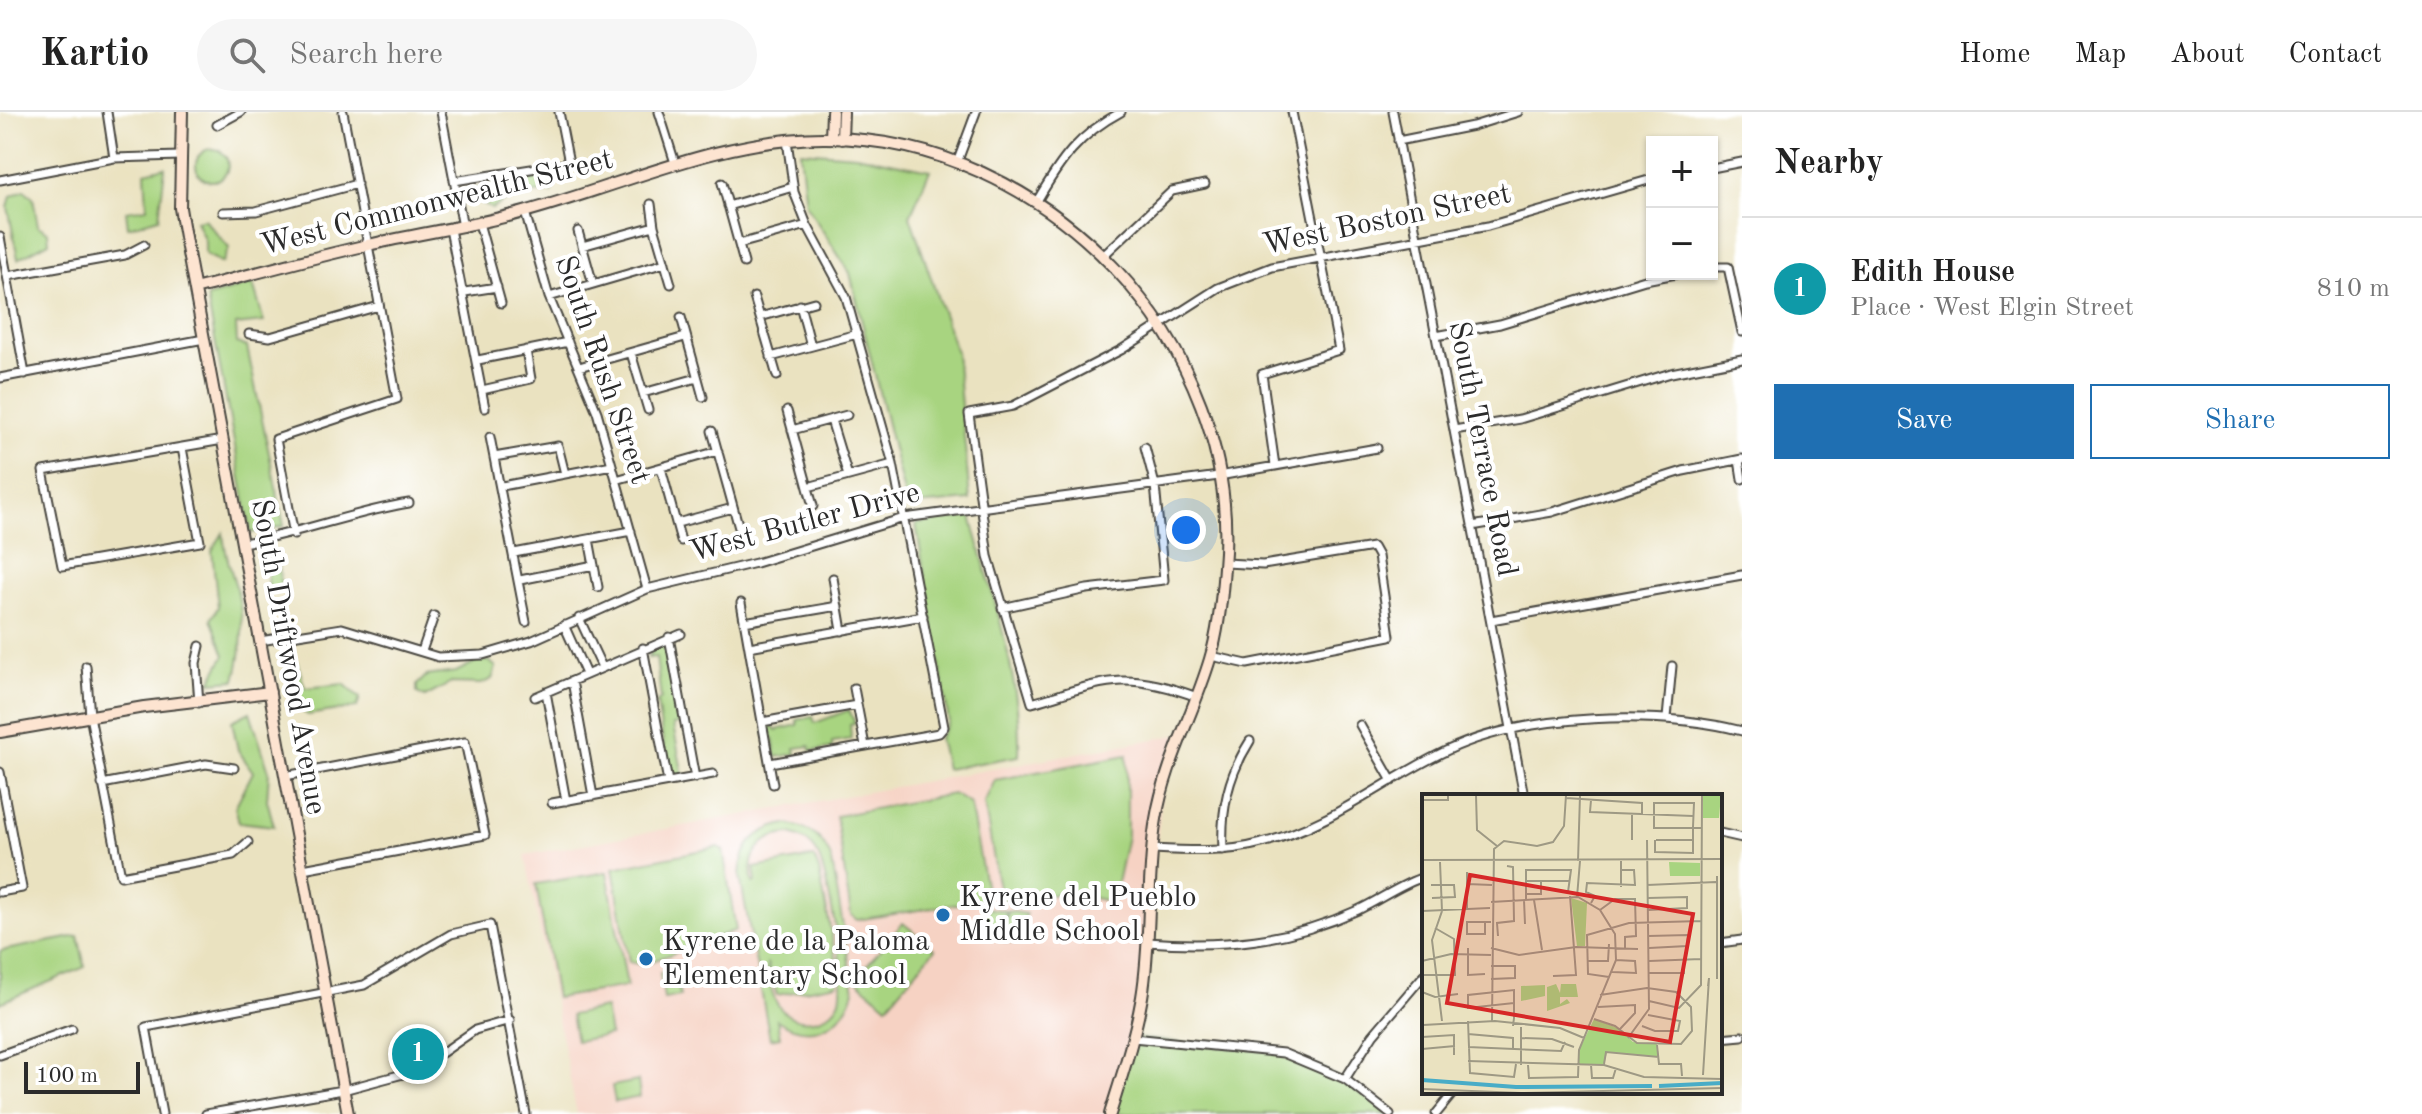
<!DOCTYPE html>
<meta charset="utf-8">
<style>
:root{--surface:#fff;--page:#f6f6f6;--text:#222;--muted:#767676;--line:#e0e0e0;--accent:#1f6fb2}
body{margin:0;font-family:"Old Standard TT",serif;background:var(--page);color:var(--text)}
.controls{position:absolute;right:24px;top:24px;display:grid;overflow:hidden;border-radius:0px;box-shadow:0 2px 6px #0004}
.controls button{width:72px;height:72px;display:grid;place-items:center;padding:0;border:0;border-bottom:2px solid var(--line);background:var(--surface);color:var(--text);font:40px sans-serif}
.scale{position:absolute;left:24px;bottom:20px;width:116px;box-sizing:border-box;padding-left:8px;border:4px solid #2b2b2b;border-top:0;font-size:22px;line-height:28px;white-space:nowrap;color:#2b2b2b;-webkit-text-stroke:6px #fff;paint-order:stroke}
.you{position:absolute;left:1186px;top:418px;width:28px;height:28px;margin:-20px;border:6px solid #fff;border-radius:50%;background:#1a73e8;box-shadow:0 0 0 12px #1a73e833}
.badge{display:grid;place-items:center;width:52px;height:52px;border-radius:50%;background:var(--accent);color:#fff;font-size:26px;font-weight:700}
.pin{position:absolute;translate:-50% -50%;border:4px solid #fff;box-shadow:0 2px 8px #0006}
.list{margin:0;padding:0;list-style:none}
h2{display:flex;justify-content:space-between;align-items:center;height:104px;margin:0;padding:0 32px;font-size:34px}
h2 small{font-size:26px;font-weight:400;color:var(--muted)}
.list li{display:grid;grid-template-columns:52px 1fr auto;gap:24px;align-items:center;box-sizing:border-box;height:144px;padding:0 32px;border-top:2px solid var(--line)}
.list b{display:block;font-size:30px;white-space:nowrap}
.list p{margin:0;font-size:26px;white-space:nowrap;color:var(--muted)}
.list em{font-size:26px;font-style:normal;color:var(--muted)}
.actions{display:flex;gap:16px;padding:24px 32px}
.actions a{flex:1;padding:18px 0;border:2px solid var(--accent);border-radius:0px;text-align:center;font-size:28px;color:var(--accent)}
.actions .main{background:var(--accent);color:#fff}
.icon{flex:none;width:44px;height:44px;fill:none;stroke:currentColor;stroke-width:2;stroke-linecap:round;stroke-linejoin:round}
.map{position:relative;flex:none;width:1742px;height:1002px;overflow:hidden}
header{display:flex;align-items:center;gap:48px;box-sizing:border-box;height:112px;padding:0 40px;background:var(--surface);border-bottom:2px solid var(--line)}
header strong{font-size:38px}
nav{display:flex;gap:44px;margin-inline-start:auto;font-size:28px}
.search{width:560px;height:72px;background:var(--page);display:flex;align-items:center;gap:20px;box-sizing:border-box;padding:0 28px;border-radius:44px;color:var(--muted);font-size:30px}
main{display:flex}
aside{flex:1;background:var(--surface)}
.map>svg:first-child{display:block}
</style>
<header>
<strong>Kartio</strong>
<div class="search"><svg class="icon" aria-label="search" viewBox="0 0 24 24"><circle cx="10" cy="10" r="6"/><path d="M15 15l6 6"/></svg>Search here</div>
<nav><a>Home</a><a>Map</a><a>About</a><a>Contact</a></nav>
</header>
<main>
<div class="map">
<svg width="1742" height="1002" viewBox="0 0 1742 1002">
<rect width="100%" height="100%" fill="#fff"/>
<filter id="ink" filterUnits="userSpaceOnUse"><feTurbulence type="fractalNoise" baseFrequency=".0125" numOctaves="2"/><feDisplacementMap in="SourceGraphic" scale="16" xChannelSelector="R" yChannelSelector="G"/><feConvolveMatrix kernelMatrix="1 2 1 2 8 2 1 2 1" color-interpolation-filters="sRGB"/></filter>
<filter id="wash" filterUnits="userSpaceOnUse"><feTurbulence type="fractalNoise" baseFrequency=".006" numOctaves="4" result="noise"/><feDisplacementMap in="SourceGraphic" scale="32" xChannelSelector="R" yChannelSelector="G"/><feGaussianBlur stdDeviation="1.8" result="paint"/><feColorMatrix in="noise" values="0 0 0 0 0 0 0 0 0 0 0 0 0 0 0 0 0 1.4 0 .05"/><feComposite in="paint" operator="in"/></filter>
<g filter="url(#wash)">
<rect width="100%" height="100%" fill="#eae2c0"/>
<path fill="#f6d2c3" d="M1182 622 1162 677 1142 882 1110 1002H577L525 743Z"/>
<path fill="#a8d480" stroke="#6a8056" stroke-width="2" fill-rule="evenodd" d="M196 53a16 16 0 1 1 32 0a16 16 0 1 1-32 0Z
M800 39 856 43 930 58 910 104 956 240 970 388 907 394 850 161 806 93Z
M165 55 159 106 128 115 126 99 147 96 145 60Z
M546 62 554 67 552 81C531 80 509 84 492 97L475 87 473 77Z
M24 78 33 85 38 114 48 120 49 130 18 147 8 95 11 84Z
M204 107 229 136 222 151 205 142V129L196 109Z
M253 172 264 210 236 213 237 231 247 235 284 414 251 421 207 185Z
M971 404C991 482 1022 564 1019 644L946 657 939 626 949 610 916 412Z
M223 421C225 444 230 454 236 475 245 505 243 539 235 568L210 570 225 543 211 507 218 495 212 439Z
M278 441 281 478 269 476 266 449Z
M655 533H666L679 612 673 613 683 664 668 663 657 590 661 587 656 545 648 546Z
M478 549H489L496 555 492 567 481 572 451 571 425 585 417 581V573L426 564 456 560Z
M297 550 305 576 344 572 360 586 357 595 308 603 294 594 285 552Z
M849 598 855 611 850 613 851 627 832 630V636L811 639 810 634 795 636 796 642 776 645 773 626H767L765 618 770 611 776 618 798 613 797 608 813 605 815 611Z
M250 600 269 659 267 688 274 714 239 710 235 695 253 660 238 638 232 609Z
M1127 643V724L1113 790 1069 781 1001 788 984 691 995 668Z
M953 682 970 692 987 783 981 788 857 808 851 803 836 704Z
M787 712C811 716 824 726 832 749L854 879C843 915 810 930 777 908L780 925 770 927 740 765C741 734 756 717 787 712ZM791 722C801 725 810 729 816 739 827 756 848 872 839 890 827 913 792 915 778 893 770 881 769 865 767 851L777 883 837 872 839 862 819 758 814 745 754 756 756 770 753 771C746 743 762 723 791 722Z
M718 735 723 738 736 818 642 853 629 850 613 756Z
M607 760 627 874 556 886 536 772Z
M988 796 1006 799 1001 828 983 825Z
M1008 799 1026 802 1021 832 1003 829Z
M903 811 935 837 887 894 855 867Z
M78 824 85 855 0 891V839Z
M675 859 680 884 664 887 660 861Z
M605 896 610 923 576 929 571 903Z
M1133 926 1283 941 1321 955 1390 1002H1110Z
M638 969 640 985 615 990 612 974Z"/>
</g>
<g filter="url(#ink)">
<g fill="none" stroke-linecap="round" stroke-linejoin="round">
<defs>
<path id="street" d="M107 0 114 46
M441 0 463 115
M659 0 675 51
M1393 0 1524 684
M217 13 241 0
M1398 29 1473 14 1518 0
M957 51 976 0
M1712 56 1742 50
M0 68 114 46 180 44
M454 69 569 51 559 0
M722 71 744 151
M1037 89C1061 48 1078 23 1121 0
M651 92 654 114 671 172
M728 94 793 75
M223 100 256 99 357 72
M525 100 549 185 597 300 647 477
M479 111 501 191
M450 117 485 296
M578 119 593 172
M0 125 25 262
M739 132 807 113
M582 134 654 114
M1103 144 1172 79 1205 72
M1712 155H1728L1742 220
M8 164 125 143 144 133
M465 180 497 175
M549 185 665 151
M754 185 777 264
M800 193 811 234
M681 205 703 285
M760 205 814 190
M249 222 270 225 379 194
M1436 224 1500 212 1645 168 1676 162
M631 241 648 298
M771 245 857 222
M478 248 568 230
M579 255 685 225
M0 266 204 227
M482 278 531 267 526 238
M643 281 697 266
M787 299 813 394
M831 308 848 364
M792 318 847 303
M1454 318 1520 307 1671 261 1742 247
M712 319 739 416
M490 325 526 510
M182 336 200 430 62 454 43 359 223 328
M494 345 558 334 565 362
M1739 348 1742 367
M1275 354 1262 262 1339 238 1292 0
M661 356 681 429
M616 368 718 339
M502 374 612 353
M808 375 893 352
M677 411 733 396
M1472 414 1552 400 1683 359 1742 347
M294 423 276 327 397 287 343 0
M589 427 598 475
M242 431C299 422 352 400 409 391
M514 441 631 419
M833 466 842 519
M520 468 594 453
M741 491 773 672
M1002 496 1087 477 1164 468 1155 373 1145 335
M579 506 602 555
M1491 508 1742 463
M744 510 838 494
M564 513 586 562
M669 525 695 666
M260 529 342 516 438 545 483 543 531 529 647 477 756 451 904 406 1219 364 1377 336
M749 535 923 504
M643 536 668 670
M422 539 434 504
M1211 544 1247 552 1390 524 1378 444 1373 435 1263 453 1225 451
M86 554 90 604 121 764 233 743 248 730
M572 569 593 684
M854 576 865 634
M546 580 566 689
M535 585 681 522
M1197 585C1122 557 1104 570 1032 591L988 444 969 302 1013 294 1121 238 1218 176 1272 155 1488 114 1652 67
M199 591 196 551 200 534
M1667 606 1672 554
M762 610 857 593
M1360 613 1392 669
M770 651 939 621 944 615 893 352 846 185 807 113 794 80 787 28
M0 660 22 776 0 780
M285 664 465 630 485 723 303 757
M102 672 206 652 234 656
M552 691 713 662
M1720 721 1742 726
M1153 737C1190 739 1226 741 1262 731 1331 714 1385 667 1448 638 1527 601 1658 598 1742 619
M1223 738C1221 697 1228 664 1250 629
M1147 830C1223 836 1288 830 1358 798 1380 788 1401 772 1424 765
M1720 831 1742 828
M1133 926 1283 941 1345 967 1390 1002
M1720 926 1742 924
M0 943 72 917
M1345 967 1373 923 1424 863
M162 1002 146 915 364 873 451 822 490 813 526 1002
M206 1002 343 978 403 962 442 941 475 918 510 908
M1436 1002 1454 980"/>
<path id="secondary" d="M182 0 180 96 185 125 348 1002
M831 26 832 0
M842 27 843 0
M195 177C253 162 310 146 368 133 420 121 473 114 524 100 624 73 717 27 823 26 1045 24 1244 231 1224 455 1222 485 1219 518 1210 547 1194 601 1165 651 1156 707 1146 765 1152 826 1142 885 1135 925 1122 963 1110 1002
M0 620 144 595 270 580"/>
</defs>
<use href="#street" stroke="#484641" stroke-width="11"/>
<use href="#secondary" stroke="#484641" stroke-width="14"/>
<use href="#street" stroke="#fff" stroke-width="7"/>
<use href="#secondary" stroke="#fde4d1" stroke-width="10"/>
</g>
</g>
<g fill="#1f6fb2" stroke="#fff" stroke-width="3">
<circle cx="943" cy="803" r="8"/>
<circle cx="646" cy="847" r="8"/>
</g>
<g text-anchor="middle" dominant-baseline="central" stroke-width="8" stroke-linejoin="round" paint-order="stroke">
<g font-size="30" fill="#2b2b2b" stroke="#fff">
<text transform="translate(437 91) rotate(-14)">West Commonwealth Street</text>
<text transform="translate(1387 108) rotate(-12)">West Boston Street</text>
<text transform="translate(602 258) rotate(71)">South Rush Street</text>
<text transform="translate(1482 337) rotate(79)">South Terrace Road</text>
<text transform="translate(805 411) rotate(-15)">West Butler Drive</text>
<text transform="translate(288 545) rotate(80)">South Driftwood Avenue</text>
</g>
<g font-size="30" fill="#2b2b2b" stroke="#fff" text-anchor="start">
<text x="959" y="786">Kyrene del Pueblo<tspan x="959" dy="34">Middle School</tspan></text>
<text x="662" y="830">Kyrene de la Paloma<tspan x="662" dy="34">Elementary School</tspan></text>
</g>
</g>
<g transform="translate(1422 682)">
<rect width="300" height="300" fill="#eae2c0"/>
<path d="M281 1H299L297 24H281ZM247 68 278 69V82H248ZM149 104 165 109 163 152H155ZM134 190 138 199 139 190H154L156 203H138V210L145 205 148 209 125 217V193ZM123 191V202L99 207V192ZM172 225 198 235 211 248 235 250 237 263 185 258 182 271H156L157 256Z" fill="#a8d480"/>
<path fill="none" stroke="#48acc7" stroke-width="4" d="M0 286 94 293 230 292M237 292 300 289"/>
<path fill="none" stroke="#9e9984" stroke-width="2" d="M54 1 55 36 75 52M144 4 220 9V21M0 6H26V1M169 6 168 18 271 22M210 46V21M233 46V58L271 59V33L272 9H232V34H280M234 46H271M0 66 300 65M156 67 158 1M199 67V93M18 68 20 117 10 146 20 227M295 82V185M104 87H148M45 90 70 91M9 91H32L33 103 10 104M225 91 294 88M104 100H119V88M155 103 158 67M226 104 265 103V114L226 116M102 106 103 130M104 106V76H149L146 98M112 106 120 156M69 108 156 103 178 116 193 140 194 166 157 256 156 283 107 284 106 271M169 109 173 102 164 98 165 89 213 91 212 76H199M45 115V78M178 116 193 105H213L214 142 203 143V155M0 117 68 114M63 128V140H45V128H69M76 142 75 129 92 127 91 73 85 72M226 142 266 141 265 152 227 154M46 154V181L63 180M69 154 97 161 154 153 216 155M0 167 29 160 69 161M165 167H186L187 150M227 167 279 165M69 172H93V184L69 185M190 178 214 179 213 167 194 166M227 179H262V165M0 181H33L32 145 13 134M131 182 154 181 148 102M187 183 166 180 165 141 207 129 279 127M0 198 13 203 36 200M227 207 257 214 279 191 280 1M176 213 213 211V219L198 235M172 225 193 232 215 249 259 250 270 237 269 213 254 198 225 194 178 201M46 227 48 279 92 283 94 270M70 227 72 55 82 47 115 52 131 48 142 32 144 1M1 231 73 227 138 234 162 244M91 232 92 224V196L46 201V214L92 209M220 232 233 237H256L258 227 226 221M99 233V271M46 240 91 244V256M0 243 32 241V261M99 244 130 245 152 253M206 244 227 215 225 46M235 251 237 270H259L260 282M46 253 139 257 143 248M0 255 33 252M46 267 182 271 222 283 300 285M182 270 184 258 237 263M169 271 170 284H191L194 274M281 281 287 184 286 192M0 295 99 299 300 294"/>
<path fill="#d62828" fill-opacity="0.15" stroke="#d62828" stroke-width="4" d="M48 81 271 120 248 248 25 209Z"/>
<rect width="300" height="300" fill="none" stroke="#2b2b2b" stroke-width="4"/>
</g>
</svg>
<div class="controls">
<button>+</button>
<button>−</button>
</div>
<div class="scale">100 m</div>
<div class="you"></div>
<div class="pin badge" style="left:418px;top:942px;background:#0f9aa8">1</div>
</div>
<aside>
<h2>Nearby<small></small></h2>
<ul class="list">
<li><span class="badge" style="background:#0f9aa8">1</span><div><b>Edith House</b><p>Place · West Elgin Street</p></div><em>810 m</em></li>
</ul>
<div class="actions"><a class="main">Save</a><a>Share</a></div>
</aside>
</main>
